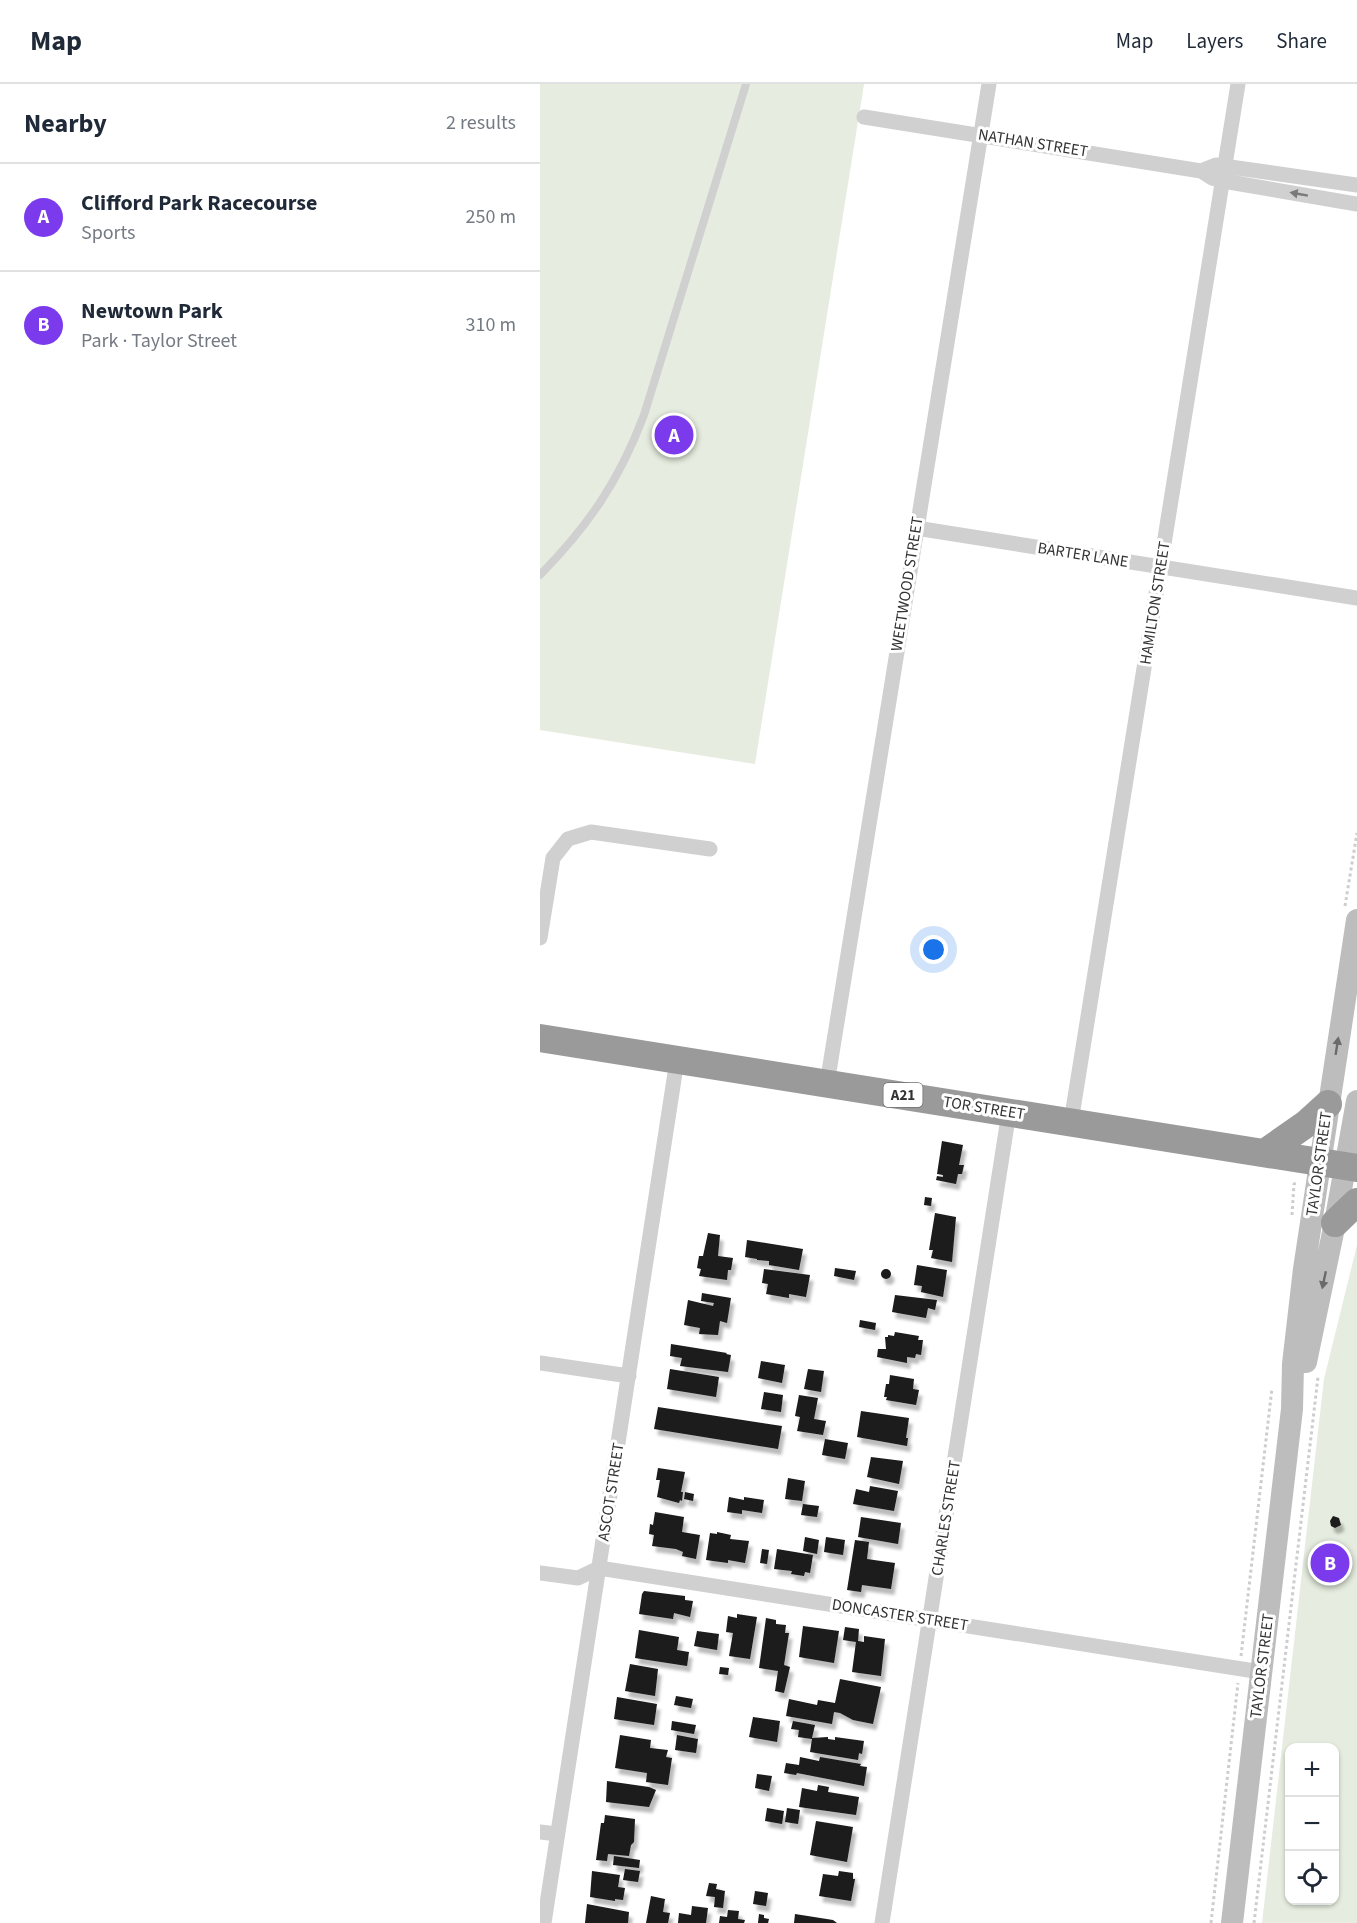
<!DOCTYPE html>
<meta charset="utf-8">
<style>
:root{--surface:#fff;--page:#f2f2f3;--text:#1f2937;--muted:#747a83;--line:#e0e1e3;--accent:#7c3aed}
body{margin:0;font-family:"Source Sans 3",sans-serif;background:var(--page);color:var(--text)}
.controls{position:absolute;right:18px;bottom:18px;display:grid;overflow:hidden;border-radius:12px;box-shadow:0 2px 4px #0004}
.controls button{width:54px;height:54px;display:grid;place-items:center;padding:0;border:0;border-bottom:2px solid var(--line);background:var(--surface);color:var(--text);font:30px sans-serif}
.you{position:absolute;left:394px;top:866px;width:21px;height:21px;margin:-15px;border:4px solid #fff;border-radius:50%;background:#1a73e8;box-shadow:0 0 0 9px #1a73e833}
.badge{display:grid;place-items:center;width:39px;height:39px;border-radius:50%;background:var(--accent);color:#fff;font-size:20px;font-weight:700}
.pin{position:absolute;translate:-50% -50%;border:3px solid #fff;box-shadow:0 2px 6px #0006}
.list{margin:0;padding:0;list-style:none}
h2{display:flex;justify-content:space-between;align-items:center;height:78px;margin:0;padding:0 24px;font-size:26px}
h2 small{font-size:20px;font-weight:400;color:var(--muted)}
.list li{display:grid;grid-template-columns:39px 1fr auto;gap:18px;align-items:center;box-sizing:border-box;height:108px;padding:0 24px;border-top:2px solid var(--line)}
.list b{display:block;font-size:22px;white-space:nowrap}
.list p{margin:0;font-size:20px;white-space:nowrap;color:var(--muted)}
.list em{font-size:20px;font-style:normal;color:var(--muted)}
.icon{flex:none;width:33px;height:33px;fill:none;stroke:currentColor;stroke-width:2;stroke-linecap:round;stroke-linejoin:round}
.map{position:relative;flex:none;width:817px;height:1839px;overflow:hidden}
header{display:flex;align-items:center;gap:36px;box-sizing:border-box;height:84px;padding:0 30px;background:var(--surface);border-bottom:2px solid var(--line)}
header strong{font-size:28px}
nav{display:flex;gap:33px;margin-inline-start:auto;font-size:21px}
main{display:flex}
aside{flex:1;background:var(--surface)}
.map>svg:first-child{display:block}
</style>
<header>
<strong>Map</strong>
<nav><a>Map</a><a>Layers</a><a>Share</a></nav>
</header>
<main>
<aside>
<h2>Nearby<small>2 results</small></h2>
<ul class="list">
<li><span class="badge">A</span><div><b>Clifford Park Racecourse</b><p>Sports</p></div><em>250 m</em></li>
<li><span class="badge">B</span><div><b>Newtown Park</b><p>Park · Taylor Street</p></div><em>310 m</em></li>
</ul>
</aside>
<div class="map">
<svg width="817" height="1839" viewBox="0 0 817 1839">
<defs>
<filter id="shadow"><feDropShadow dx="3.5" dy="6" stdDeviation="1.5" flood-color="#0004"/></filter>
</defs>
<rect width="100%" height="100%" fill="#fff"/>
<path fill="#e6ecdf" fill-rule="evenodd" d="M0 0H324L215 680 0 646Z
M817 1161V1839H722L784 1295ZM750 1664H794V1816H750Z"/>
<path fill="#1a1a1a" filter="url(#shadow)" d="M402 1057 423 1061 419 1081H424L422 1090H418L416 1100 396 1096 397 1092 403 1093V1091L397 1090Z
M385 1113 392 1114 391 1122 384 1121Z
M395 1129 416 1133 412 1178 391 1174 393 1166H389Z
M168 1149 180 1151 178 1172 193 1174 191 1186H188L187 1196 159 1192 161 1185 157 1184 159 1172H163Z
M207 1156 263 1165 259 1186 229 1181V1177L217 1176V1175L205 1173Z
M377 1181 407 1186 403 1213 381 1208 382 1202 374 1201Z
M295 1184 316 1187 314 1196 294 1192Z
M224 1185 270 1191 266 1213 249 1210V1214L226 1210 228 1200 222 1199Z
M341 1190a5 5 0 1 1 10 0a5 5 0 1 1-10 0Z
M162 1209 191 1214 187 1239 180 1237 178 1251 159 1250 160 1244 144 1241 148 1216 173 1222 174 1219 161 1217Z
M355 1211 397 1216 395 1226 388 1224 386 1234 352 1228Z
M320 1236 336 1239 335 1246 319 1243Z
M355 1248 379 1252 378 1256H383L381 1271 376 1270 375 1274 367 1273V1279L337 1273 338 1265H346L345 1253H348V1251L354 1252Z
M131 1260 187 1269 186 1270 191 1271 188 1288 140 1282 142 1274 130 1272Z
M221 1277 245 1281 242 1299 218 1294Z
M130 1285 179 1293 176 1313 127 1305Z
M268 1285 284 1287 281 1308 264 1305Z
M350 1291 374 1295 373 1305 379 1306 376 1321 346 1316 347 1313H344L346 1300H349Z
M224 1308 243 1311 241 1328 221 1325Z
M259 1311 278 1314 274 1335 286 1337 283 1351 257 1347 260 1333 255 1332Z
M118 1323 242 1342 238 1365 114 1345Z
M321 1327 369 1334 366 1354H368L367 1362 317 1353Z
M285 1355 308 1359 305 1375 282 1371Z
M331 1373 363 1377 359 1400 327 1393Z
M118 1384 145 1388 141 1408H143L142 1417 140 1416 139 1419 117 1413 120 1396H116Z
M248 1394 265 1397 262 1417 245 1415Z
M330 1402 358 1407 354 1427 313 1420 316 1405 329 1408Z
M145 1408 154 1410 153 1417 144 1415Z
M189 1413 204 1416V1413L224 1416 222 1429 202 1426V1430L187 1428Z
M263 1420 279 1422 277 1433 261 1431Z
M115 1428 144 1433 142 1448 160 1451 156 1475 142 1472 143 1468 136 1465 112 1462 114 1451 109 1450 110 1440 113 1441Z
M793 1432 799 1434 801 1441 795 1444 791 1442 790 1437Z
M321 1433 361 1439 358 1460 318 1453Z
M177 1448 191 1451 190 1455 209 1457 205 1479 188 1476V1479L166 1476 170 1449 177 1450Z
M265 1453 279 1456 277 1470 263 1467Z
M286 1453 305 1456 303 1471 284 1468Z
M315 1456 329 1458 327 1475 355 1479 351 1505 322 1501 321 1508 307 1506Z
M222 1465 229 1466 227 1480 220 1479Z
M237 1465 273 1471 270 1489 265 1488 264 1492 251 1490 252 1487 234 1485Z
M104 1507 145 1512V1516L153 1517 150 1533 134 1529 133 1535 99 1530 102 1510Z
M197 1530 217 1533 210 1575 189 1572 193 1549 186 1548 188 1532 197 1534Z
M226 1534 236 1536V1540L246 1541 245 1549H249L244 1581 250 1583 244 1609 235 1607 238 1587 219 1584Z
M263 1542 299 1547 294 1579 259 1573Z
M305 1543 319 1545 318 1557 324 1558V1552L345 1555 341 1592 312 1588 316 1558 303 1556Z
M99 1546 139 1553 137 1566 149 1568 147 1582 95 1574Z
M157 1547 179 1550 177 1566 154 1562Z
M90 1580 118 1585 115 1612 85 1607Z
M180 1583 189 1584 188 1591 179 1590Z
M300 1595 341 1603 333 1640 313 1636 300 1629 294 1628 292 1640 246 1632 249 1615 277 1621 278 1616 295 1619Z
M136 1612 153 1615 151 1624 134 1621Z
M77 1613 117 1620 114 1641 74 1635Z
M213 1633 240 1637 237 1658 209 1653Z
M132 1637 156 1641 154 1650 131 1646Z
M253 1637 275 1641 272 1654 288 1653V1655L295 1656V1653L324 1657 322 1670 319 1669 318 1676 270 1668 272 1655 258 1653 259 1646 251 1645Z
M80 1651 111 1656 110 1664 128 1666 126 1673 132 1674 128 1701 106 1698 107 1689 75 1684Z
M137 1651 158 1655 156 1669 135 1666Z
M260 1673 279 1677 280 1673 321 1680 320 1682 327 1683 324 1702 257 1689 256 1691 244 1689 246 1679 259 1681Z
M217 1690 232 1692 229 1707 215 1704Z
M67 1697 109 1703 116 1706 109 1723 66 1718Z
M278 1701 289 1703 288 1708 319 1713 316 1731 259 1723 262 1704 277 1707Z
M227 1724 244 1727 242 1740 225 1737Z
M247 1724 260 1726 258 1740 245 1738Z
M65 1731 95 1735 94 1758 91 1761 89 1772 68 1770 67 1777 56 1776 61 1739H64Z
M276 1737 313 1743 307 1778 270 1771Z
M74 1772 100 1776 99 1784 73 1781Z
M85 1785 100 1787 98 1798 83 1796Z
M52 1787 80 1791 78 1803 85 1804 83 1816 75 1815V1817L50 1813Z
M299 1787 313 1789V1795H315L311 1817 279 1812 283 1790 298 1792Z
M169 1799 177 1800 176 1805 185 1807 183 1824 174 1823 175 1813 166 1812Z
M215 1807 228 1809 226 1822 213 1820Z
M111 1812 125 1815 123 1828 130 1829 128 1839H106Z
M47 1820 89 1828 88 1839H45Z
M152 1822 168 1824 166 1839H138L139 1829 151 1831Z
M188 1826 199 1827 198 1835 205 1836 204 1839H179L180 1832 187 1833Z
M219 1830 224 1831V1834L229 1835 228 1839H218Z
M255 1830 293 1836 297 1839H254Z"/>
<g fill="none" stroke-linecap="round" stroke-linejoin="round">
<path stroke="#cdcdcd" stroke-width="3" stroke-dasharray="3 3" stroke-linecap="butt" d="M805 822 817 749
M752 1131 754 1100 758 1098
M701 1572 732 1304
M671 1839 698 1599
M714 1839 778 1293"/>
<path stroke="#d0d0d0" stroke-width="8" d="M0 491C49 441 79 397 104 331L206 0"/>
<path stroke="#d0d0d0" stroke-width="15" d="M324 33 661 87 672 94 683 97 817 120
M661 87 676 81 817 101
M376 444 817 514
M0 854 13 774 28 755 51 748 170 765
M287 1000 449 0
M531 1038 698 0
M0 1279 89 1292
M0 1489 38 1494 59 1484 721 1588
M0 1748 17 1750
M4 1839 137 976
M342 1839 469 1028"/>
<path stroke="#bdbdbd" stroke-width="22" d="M766 1278 795 1139 817 1017
M692 1839 752 1325 753 1280 764 1185 817 836"/>
<path stroke="#9a9a9a" stroke-width="28" d="M0 954 817 1084
M726 1068 766 1040 788 1020
M795 1139 817 1118"/>
</g>
<defs><path id="oneway-solid" d="M-6-.8H1V-3.2L6.5 0L1 3.2V.8H-6Z" transform="scale(1.5)"/></defs>
<use fill="#7a7a7a" href="#oneway-solid" transform="translate(759 110) rotate(-170)"/>
<g fill="#6a6a6a">
<use href="#oneway-solid" transform="translate(797 962) rotate(-81)"/>
<use href="#oneway-solid" transform="translate(784 1196) rotate(102)"/>
</g>
<g text-anchor="middle" dominant-baseline="central" stroke-width="6" stroke-linejoin="round" paint-order="stroke">
<rect fill="#fff" stroke="#707070" stroke-width="1.5" x="343.5" y="999" width="39" height="24" rx="4.5"/>
<g font-size="15" font-weight="bold" fill="#333">
<text x="363" y="1011">A21</text>
</g>
<g font-size="16" fill="#333" stroke="#fff">
<text transform="translate(493 59) rotate(9)">NATHAN STREET</text>
<text transform="translate(543 471) rotate(9)">BARTER LANE</text>
<text transform="translate(367 500) rotate(-81)">WEETWOOD STREET</text>
<text transform="translate(615 519) rotate(-81)">HAMILTON STREET</text>
<text transform="translate(444 1024) rotate(9)">TOR STREET</text>
<text transform="translate(779 1080) rotate(-82)">TAYLOR STREET</text>
<text transform="translate(71 1408) rotate(-81)">ASCOT STREET</text>
<text transform="translate(406 1434) rotate(-81)">CHARLES STREET</text>
<text transform="translate(360 1531) rotate(9)">DONCASTER STREET</text>
<text transform="translate(722 1582) rotate(-83)">TAYLOR STREET</text>
</g>
</g>
</svg>
<div class="controls">
<button>+</button>
<button>−</button>
<button><svg class="icon" aria-label="locate" viewBox="0 0 24 24"><circle cx="12" cy="12" r="6"/><path d="M12 2v4M12 18v4M2 12h4M18 12h4"/></svg></button>
</div>
<div class="you"></div>
<div class="pin badge" style="left:134px;top:351px">A</div>
<div class="pin badge" style="left:790px;top:1479px">B</div>
</div>
</main>
